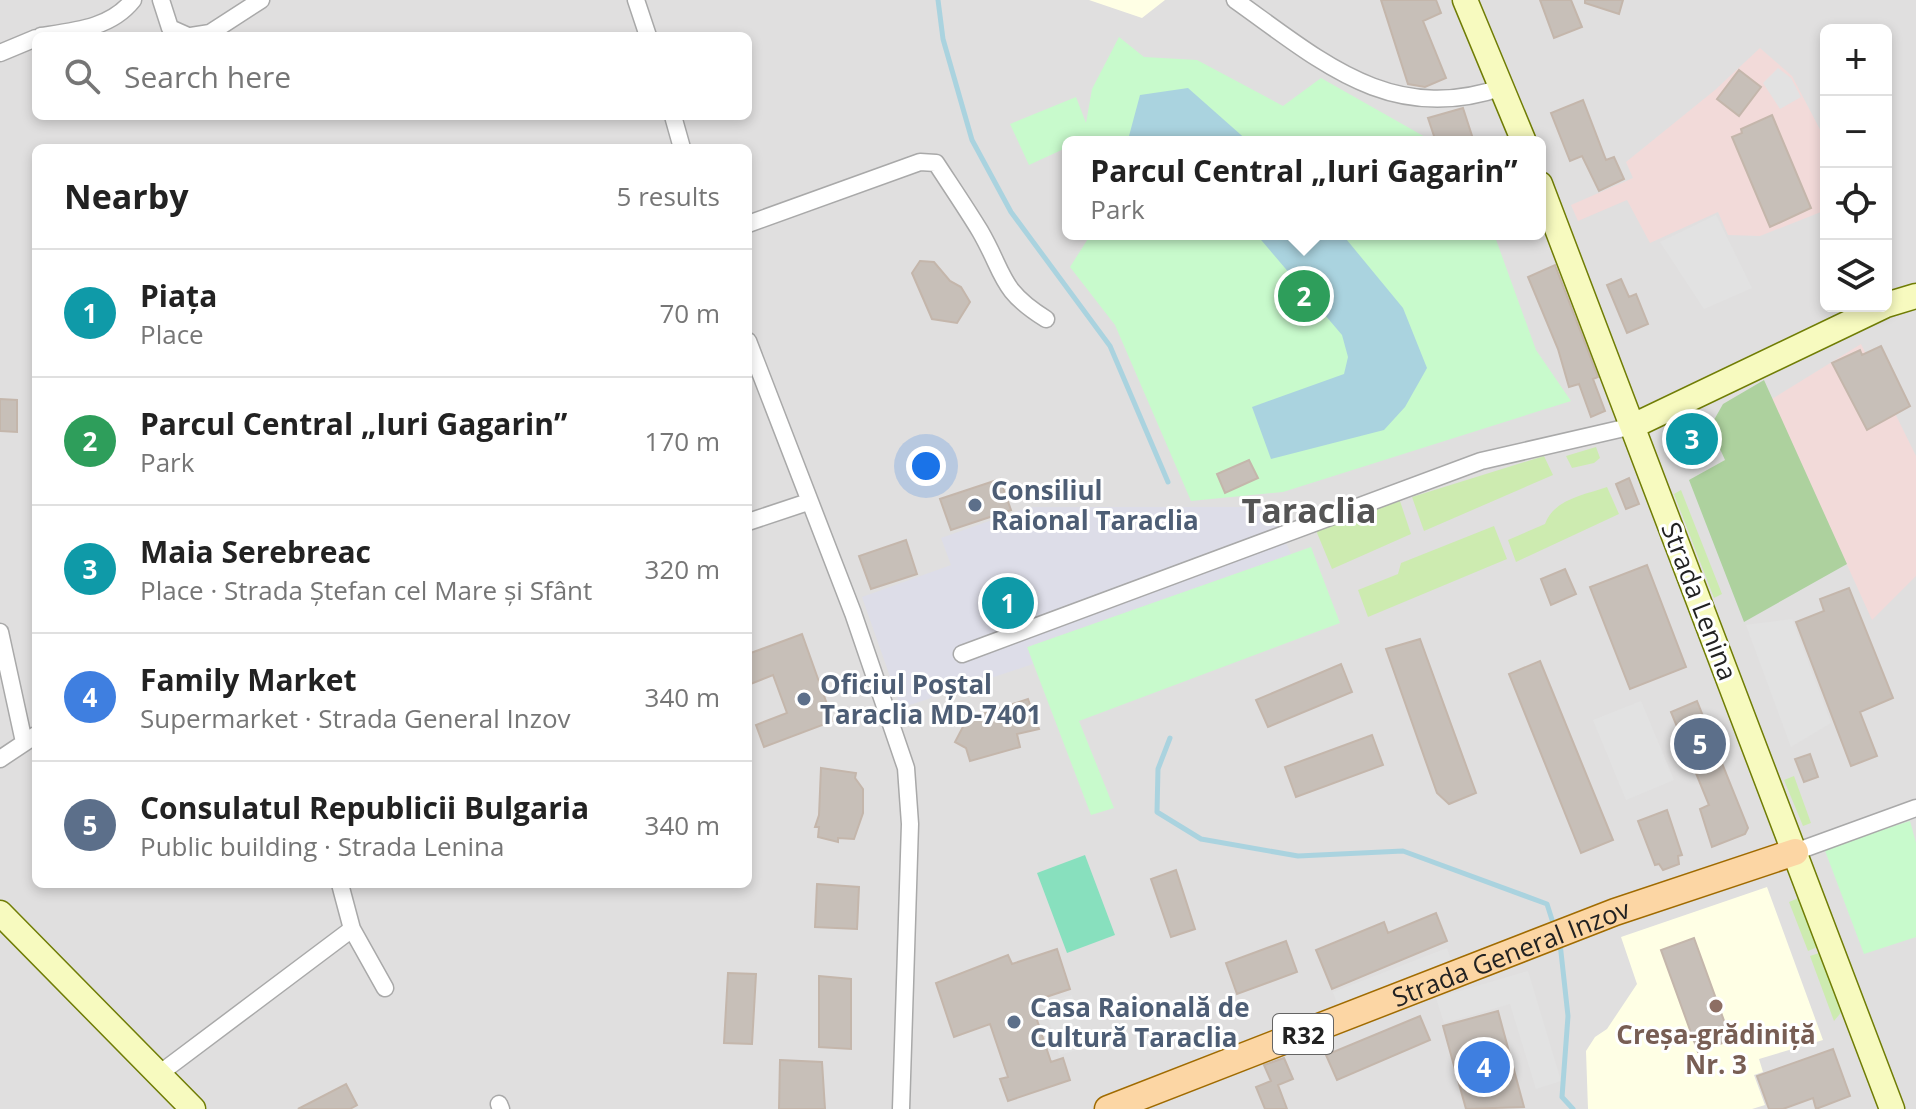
<!DOCTYPE html>
<meta charset="utf-8">
<style>
:root{--surface:#fff;--page:#f2f2f2;--text:#222;--muted:#767676;--line:#e0e0e0;--accent:#d40000}
body{margin:0;font-family:"Open Sans",sans-serif;background:var(--page);color:var(--text)}
.controls{position:absolute;right:24px;top:24px;display:grid;overflow:hidden;border-radius:12px;box-shadow:0 4px 12px #0003}
.controls button{width:72px;height:72px;display:grid;place-items:center;padding:0;border:0;border-bottom:2px solid var(--line);background:var(--surface);color:var(--text);font:40px sans-serif}
.you{position:absolute;left:926px;top:466px;width:28px;height:28px;margin:-20px;border:6px solid #fff;border-radius:50%;background:#1a73e8;box-shadow:0 0 0 12px #1a73e833}
.badge{display:grid;place-items:center;width:52px;height:52px;border-radius:50%;background:var(--accent);color:#fff;font-size:26px;font-weight:700}
.pin{position:absolute;translate:-50% -50%;border:4px solid #fff;box-shadow:0 2px 8px #0006}
.popup{position:absolute;left:1062px;top:136px;width:484px;height:104px;box-sizing:border-box;display:grid;place-content:center;border-radius:12px;background:var(--surface);filter:drop-shadow(0 2px 6px #0005);font-size:26px;white-space:nowrap;color:var(--muted)}
.popup b{font-size:30px;color:var(--text)}
.popup::after{content:'';position:absolute;left:50%;top:100%;margin-left:-16px;border:16px solid transparent;border-top-color:var(--surface)}
.list{margin:0;padding:0;list-style:none}
h2{display:flex;justify-content:space-between;align-items:center;height:104px;margin:0;padding:0 32px;font-size:34px}
h2 small{font-size:26px;font-weight:400;color:var(--muted)}
.list li{display:grid;grid-template-columns:52px 1fr auto;gap:24px;align-items:center;box-sizing:border-box;height:128px;padding:0 32px;border-top:2px solid var(--line)}
.list b{display:block;font-size:30px;white-space:nowrap}
.list p{margin:0;font-size:26px;white-space:nowrap;color:var(--muted)}
.list em{font-size:26px;font-style:normal;color:var(--muted)}
.icon{flex:none;width:44px;height:44px;fill:none;stroke:currentColor;stroke-width:2;stroke-linecap:round;stroke-linejoin:round}
.map{position:relative;flex:none;width:1916px;height:1109px;overflow:hidden}
.search{position:absolute;background:var(--surface);box-shadow:0 4px 12px #0003;left:32px;top:32px;width:720px;height:88px;display:flex;align-items:center;gap:20px;box-sizing:border-box;padding:0 28px;border-radius:12px;color:var(--muted);font-size:30px}
.panel{position:absolute;background:var(--surface);box-shadow:0 4px 12px #0003;left:32px;top:144px;width:720px;height:744px;border-radius:12px}
.map>svg:first-child{display:block}
</style>
<div class="map">
<svg width="1916" height="1109" viewBox="0 0 1916 1109">
<rect width="100%" height="100%" fill="#f2efe9"/>
<path fill="#e0dfdf" fill-rule="evenodd" d="M0 0H1916V1109H0ZM1826 30H1886V306H1826ZM36 36H748V116H36ZM1068 142H1540V234H1068ZM36 148H748V884H36Z"/>
<path fill="#f2dad9" d="M1760 48 1792 76 1826 141V210L1760 236 1728 235 1718 212 1650 243 1627 200 1578 221 1571 205 1633 178 1626 162 1715 90Z
M1861 344 1916 456V576L1872 620 1772 399Z"/>
<path fill="#ffffe5" d="M1089 0H1165L1142 18Z
M1767 887 1823 1040 1759 1059 1763 1072 1754 1075 1765 1105 1752 1109H1588L1586 1051 1595 1037 1607 1029 1637 984 1621 937Z"/>
<path fill="#cdebb0" d="M1596 447 1600 458 1594 463 1572 468 1566 456Z
M1544 456 1553 475 1424 531 1412 497Z
M1607 487 1619 514 1516 562 1508 540 1545 524C1554 499 1584 495 1607 487Z
M1681 490 1722 594 1714 598 1674 494Z
M1400 501 1411 534 1332 569 1315 528Z
M1494 526 1507 559 1368 617 1358 590 1398 574 1401 563Z
M1794 776 1811 823 1803 826 1784 780Z
M1801 897 1820 946 1808 951 1789 902Z
M1822 952 1844 1009 1834 1021 1810 956Z"/>
<path fill="#add19e" d="M1764 380 1847 564 1744 622 1689 480 1725 460 1710 427 1723 404Z"/>
<path fill="#c8facc" d="M1119 37 1144 57 1197 60 1283 106 1321 78 1434 142 1082 140 1068 142V147L1029 165 1010 124 1076 97 1086 123 1092 89Z
M1091 234H1494L1536 350 1571 401 1283 492 1191 501 1115 325 1070 267Z
M1311 547 1340 623 1079 721 1114 808 1091 815 1027 647Z
M1910 821 1916 843V937L1864 954 1824 848Z"/>
<path fill="#88e0be" d="M1085 855 1115 935 1067 953 1037 873Z"/>
<path fill="#e2e2e2" d="M1778 68 1791 78 1801 97 1780 109 1763 83Z
M1716 215 1752 288 1704 309 1660 242Z
M1792 619 1831 723 1791 747 1746 625Z
M1641 701 1674 780 1626 800 1593 720Z
M1447 948 1452 963 1338 1006 1333 992Z
M1528 971 1561 1081 1536 1089 1510 1004 1444 1023 1436 998Z
M1072 995 1087 1047 1059 1055 1044 1003Z"/>
<path fill="#dddde8" d="M1029 507H1270L1291 554 1027 647 1033 664 901 708 862 597 951 565 941 538Z"/>
<path fill="#aad3df" d="M1188 88 1249 142H1143L1129 136 1140 95Z
M1256 234H1342L1403 308 1427 368 1405 407 1384 430 1271 459 1252 407 1344 374 1348 357 1342 335Z"/>
<g fill="none" stroke-linecap="round" stroke-linejoin="round">
<path stroke="#aad3df" stroke-width="5" d="M938 0 943 39 972 140 1011 212 1110 346 1168 482
M1170 738 1158 769 1157 812 1201 839 1298 856 1403 851 1547 904 1554 926
M1560 943 1568 1016 1562 1097 1573 1109"/>
</g>
<path fill="#c7bfb8" stroke="#c4b6ab" stroke-width="2" d="M1381 0H1436L1441 13 1423 21 1446 78 1425 87 1408 84Z
M1540 0H1571L1582 27 1554 38Z
M1585 0H1623L1619 14 1585 3Z
M1739 70 1761 87 1739 116 1717 99Z
M1583 100 1606 160 1614 157 1624 179 1599 191 1582 156 1570 161 1551 113Z
M1463 108 1474 142H1436L1428 118Z
M1772 115 1811 208 1770 227 1732 137 1742 133 1741 129Z
M920 261 934 262 950 281 961 287 970 302 957 323 932 319 912 273Z
M1555 265 1598 377 1593 379 1605 411 1591 417 1579 384 1569 387 1558 349 1528 277Z
M1621 279 1629 297 1636 294 1648 324 1627 333 1607 285Z
M1881 346 1910 406 1867 430 1832 363 1860 350 1862 355Z
M0 399 17 400V432L0 431Z
M1249 460 1258 478 1225 493 1217 474Z
M1629 478 1639 504 1626 509 1616 484Z
M1000 479 1011 510 951 530 940 499Z
M906 540 917 574 871 589 859 556Z
M1647 565 1686 667 1630 689 1590 587Z
M1565 569 1576 594 1551 605 1541 579Z
M1849 588 1893 698 1860 712 1877 756 1851 766 1796 622 1824 611 1820 599Z
M802 634 833 721 764 747 756 725 787 713 773 675 748 685V654Z
M1420 639 1476 793 1449 804 1437 793 1386 649Z
M1540 661 1613 840 1581 853 1509 674Z
M1341 664 1352 692 1268 727 1256 700Z
M1028 699 1039 729 1017 734 1020 747 970 761 966 748 955 742 967 719Z
M1697 701 1748 828 1745 834 1712 847 1700 809 1709 805 1671 712Z
M1372 735 1383 765 1296 797 1285 767Z
M1810 754 1818 777 1804 782 1795 759Z
M821 768 856 773 855 778 863 789V813L854 839 838 838V842L818 837 819 827H815L819 815Z
M1667 810 1682 855 1678 856 1679 864 1663 870 1659 864 1655 865 1638 821Z
M1176 870 1195 929 1171 937 1151 879Z
M817 884 859 887 857 929 815 927Z
M1436 913 1447 941 1332 989 1316 950 1384 922 1388 933Z
M1694 938 1731 1040 1698 1052 1661 950Z
M1286 941 1297 972 1237 994 1226 963Z
M1057 949 1070 989 1031 1002 1051 1062 1063 1058 1070 1080 1008 1101 1000 1079 1008 1077 990 1024 954 1037 936 983 1008 955 1012 964Z
M728 973 756 974 752 1044 724 1043Z
M819 976 851 979V1049L819 1047Z
M1498 1011 1524 1107 1466 1109 1443 1026Z
M1420 1016 1430 1040 1337 1080 1326 1055Z
M1833 1049 1850 1096 1816 1109 1813 1098 1783 1109H1769L1757 1076Z
M1284 1058 1293 1079 1278 1085 1287 1109H1265L1256 1087 1271 1081 1264 1065Z
M780 1060 822 1062 825 1109H779Z
M346 1084 357 1105 350 1109H298Z"/>
<g fill="none" stroke-linecap="round" stroke-linejoin="round">
<defs>
<path id="street" d="M161 0 170 28 188 36
M636 0 648 36
M1235 0C1321 61 1391 126 1503 87
M41 36C75 31 111 28 133 0
M191 36 210 33 261 0
M0 53 36 38
M673 116 682 148
M748 224 920 162 936 163C951 186 966 208 980 231 1005 274 999 290 1046 319
M748 341 853 613 906 768 910 824 901 1109
M748 522 808 502
M0 632 24 742
M962 654 1481 461 1633 426
M0 759 36 735
M1795 852 1916 808
M340 884 352 929 385 988
M159 1074 352 929
M499 1104 501 1109"/>
<path id="secondary" d="M1465 0 1524 142
M1540 184 1892 1109
M1886 305 1916 296
M1633 426 1884 306
M0 913 193 1109"/>
<g id="primary">
<path id="s1" d="M1108 1109 1615 912 1795 852"/>
</g>
</defs>
<use href="#street" stroke="#a9a9a9" stroke-width="19"/>
<use href="#secondary" stroke="#707d05" stroke-width="27"/>
<use href="#primary" stroke="#a06b00" stroke-width="29"/>
<use href="#street" stroke="#fff" stroke-width="16"/>
<use href="#secondary" stroke="#f7fabf" stroke-width="24"/>
<use href="#primary" stroke="#fcd6a4" stroke-width="26"/>
</g>
<g fill="#5c6f8a" stroke="#fff" stroke-width="3">
<circle cx="975" cy="505" r="8"/>
<circle cx="804" cy="699" r="8"/>
<circle cx="1014" cy="1022" r="8"/>
</g>
<circle fill="#8d6e63" stroke="#fff" stroke-width="3" cx="1716" cy="1006" r="8"/>
<g text-anchor="middle" dominant-baseline="central" stroke-width="6" stroke-linejoin="round" paint-order="stroke">
<rect fill="#fff" stroke="#646464" stroke-width="2" x="1273" y="1014" width="60" height="40" rx="6"/>
<g font-size="24" font-weight="bold" fill="#222">
<text x="1303" y="1034">R32</text>
</g>
<g font-size="26" font-weight="bold" fill="#4e5e75" stroke="#fff" text-anchor="start">
<text x="991" y="490">Consiliul<tspan x="991" dy="30">Raional Taraclia</tspan></text>
<text x="820" y="684">Oficiul Poștal<tspan x="820" dy="30">Taraclia MD-7401</tspan></text>
<text x="1030" y="1007">Casa Raională de<tspan x="1030" dy="30">Cultură Taraclia</tspan></text>
</g>
<g font-size="26" fill="#222" stroke="#fff">
<text transform="translate(1700 601) rotate(69)">Strada Lenina</text>
<text stroke="none"><textPath href="#s1" startOffset="432">Strada General Inzov</textPath></text>
</g>
<g font-size="26" font-weight="bold" fill="#785e54" stroke="#fff">
<text x="1716" y="1034">Creșa-grădiniță<tspan x="1716" dy="30">Nr. 3</tspan></text>
</g>
<g font-size="34" font-weight="bold" fill="#555" stroke="#fff">
<text x="1309" y="510">Taraclia</text>
</g>
</g>
</svg>
<div class="controls">
<button>+</button>
<button>−</button>
<button><svg class="icon" aria-label="locate" viewBox="0 0 24 24"><circle cx="12" cy="12" r="6"/><path d="M12 2v4M12 18v4M2 12h4M18 12h4"/></svg></button>
<button><svg class="icon" aria-label="layers" viewBox="0 0 24 24"><path d="M12 4l9 5-9 5-9-5zM3 14l9 5 9-5"/></svg></button>
</div>
<div class="you"></div>
<div class="pin badge" style="left:1008px;top:603px;background:#0f9aa8">1</div>
<div class="pin badge" style="left:1304px;top:296px;background:#2e9e5b">2</div>
<div class="popup"><b>Parcul Central „Iuri Gagarin”</b>Park</div>
<div class="pin badge" style="left:1692px;top:439px;background:#0f9aa8">3</div>
<div class="pin badge" style="left:1484px;top:1067px;background:#3f7fe0">4</div>
<div class="pin badge" style="left:1700px;top:744px;background:#5c6f8a">5</div>
<div class="search"><svg class="icon" aria-label="search" viewBox="0 0 24 24"><circle cx="10" cy="10" r="6"/><path d="M15 15l6 6"/></svg>Search here</div>
<section class="panel">
<h2>Nearby<small>5 results</small></h2>
<ul class="list">
<li><span class="badge" style="background:#0f9aa8">1</span><div><b>Piața</b><p>Place</p></div><em>70 m</em></li>
<li><span class="badge" style="background:#2e9e5b">2</span><div><b>Parcul Central „Iuri Gagarin”</b><p>Park</p></div><em>170 m</em></li>
<li><span class="badge" style="background:#0f9aa8">3</span><div><b>Maia Serebreac</b><p>Place · Strada Ștefan cel Mare și Sfânt</p></div><em>320 m</em></li>
<li><span class="badge" style="background:#3f7fe0">4</span><div><b>Family Market</b><p>Supermarket · Strada General Inzov</p></div><em>340 m</em></li>
<li><span class="badge" style="background:#5c6f8a">5</span><div><b>Consulatul Republicii Bulgaria</b><p>Public building · Strada Lenina</p></div><em>340 m</em></li>
</ul>
</section>
</div>
